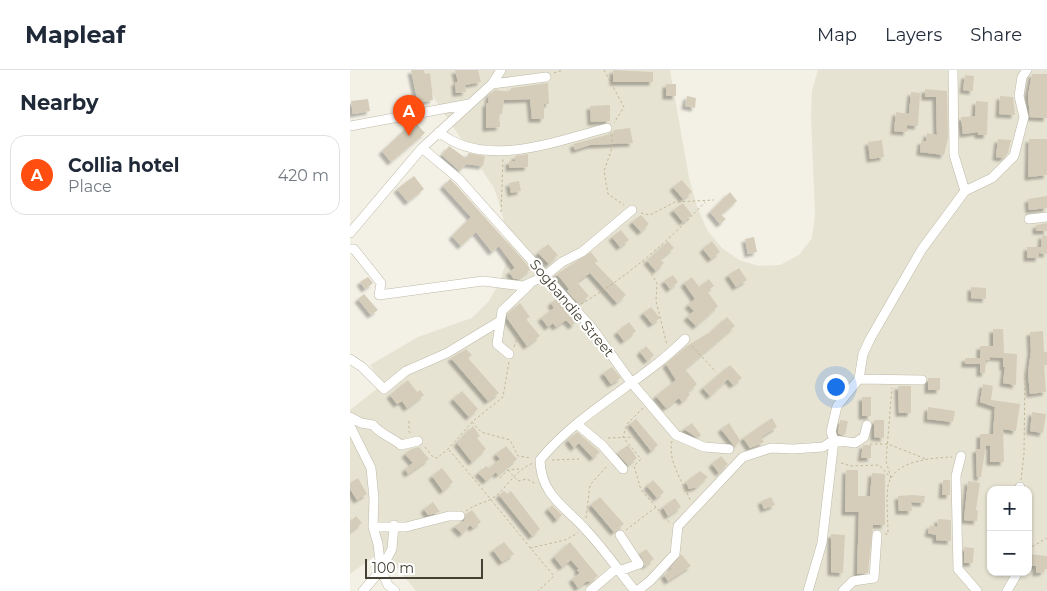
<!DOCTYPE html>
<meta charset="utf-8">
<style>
:root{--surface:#fff;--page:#f2f2f3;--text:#1f2937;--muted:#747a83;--line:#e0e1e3;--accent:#ff4e0f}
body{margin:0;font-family:Montserrat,sans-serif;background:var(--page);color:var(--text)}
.controls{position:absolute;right:15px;bottom:15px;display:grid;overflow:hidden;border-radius:10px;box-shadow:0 1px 4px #0004}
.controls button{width:45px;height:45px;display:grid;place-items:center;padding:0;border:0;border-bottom:1px solid var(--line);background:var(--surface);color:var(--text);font:25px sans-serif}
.scale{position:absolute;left:15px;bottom:12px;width:118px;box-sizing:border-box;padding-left:5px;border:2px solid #454034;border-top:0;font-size:14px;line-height:18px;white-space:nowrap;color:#454034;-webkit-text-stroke:4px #fff;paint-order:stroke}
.you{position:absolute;left:485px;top:316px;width:18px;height:18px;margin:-12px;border:4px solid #fff;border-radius:50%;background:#1a73e8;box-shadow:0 0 0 8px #1a73e833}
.badge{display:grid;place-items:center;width:32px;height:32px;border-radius:50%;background:var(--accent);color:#fff;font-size:16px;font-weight:700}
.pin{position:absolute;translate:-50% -41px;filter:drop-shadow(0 1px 2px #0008)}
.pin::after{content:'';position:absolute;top:26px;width:18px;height:15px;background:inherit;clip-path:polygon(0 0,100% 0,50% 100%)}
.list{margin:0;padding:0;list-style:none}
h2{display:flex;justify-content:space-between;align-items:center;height:65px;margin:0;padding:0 20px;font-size:21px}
h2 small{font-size:16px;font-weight:400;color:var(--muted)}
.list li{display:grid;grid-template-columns:32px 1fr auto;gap:15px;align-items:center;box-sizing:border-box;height:80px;margin:0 10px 10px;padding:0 10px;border:1px solid var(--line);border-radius:15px}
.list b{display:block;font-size:19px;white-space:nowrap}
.list p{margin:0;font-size:16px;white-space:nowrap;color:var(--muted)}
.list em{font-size:16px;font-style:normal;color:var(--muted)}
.map{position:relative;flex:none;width:697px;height:521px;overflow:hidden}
header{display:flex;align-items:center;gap:30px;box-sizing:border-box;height:70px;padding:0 25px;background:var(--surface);border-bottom:1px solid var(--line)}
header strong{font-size:24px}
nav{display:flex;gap:28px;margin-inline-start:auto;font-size:18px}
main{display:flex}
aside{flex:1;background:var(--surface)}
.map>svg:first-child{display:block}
</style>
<header>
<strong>Mapleaf</strong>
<nav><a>Map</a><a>Layers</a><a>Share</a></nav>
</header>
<main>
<aside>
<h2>Nearby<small></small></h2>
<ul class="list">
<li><span class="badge">A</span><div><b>Collia hotel</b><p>Place</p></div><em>420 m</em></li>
</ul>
</aside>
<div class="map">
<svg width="697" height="521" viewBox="0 0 697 521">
<defs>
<filter id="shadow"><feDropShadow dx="-3.5" dy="3.5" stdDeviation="1" flood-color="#0004"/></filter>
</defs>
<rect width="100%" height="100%" fill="#f3f0e5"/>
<path fill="#e7e3d2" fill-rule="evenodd" d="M72 0H320L339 108 347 136 357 160 372 178 389 190 409 196 430 195 449 185 462 168 465 145 461 46 462 20 468 0H697V521H66L33 480 0 504V340L33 314 20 295 68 267 122 248 138 232 149 214 156 192 157 168 152 142 144 118 84 28ZM641 420H678V502H641Z"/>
<path fill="#d5cdba" filter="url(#shadow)" d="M61 0H74L75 4 80 3 83 30 68 33Z
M105 0H128L131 12 115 15 116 22 106 23 105 12H108Z
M263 0 303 2V12H263Z
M682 4H697V48L680 47 678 25Z
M615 5 624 6 623 21 613 20Z
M198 13 199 34H194V49H182L180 29 154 30 152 44H149L150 57 136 58V33H138L139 25 145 20 161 22V18Z
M316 14H326V26H316Z
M575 19 597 21 598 68 594 85 570 82 571 71H576L577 63 587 65 586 27H575Z
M561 22 570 23 568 56 557 55V62L544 61 546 42 559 44Z
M337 26 346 28 345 38 335 36Z
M650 26 663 27 665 45 649 44Z
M18 29 20 41 3 44 1 31Z
M626 31 638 32 637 65H628V62L613 64 611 47 625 46Z
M260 35V51L241 52 240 36Z
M64 51 75 63 41 92 32 81Z
M280 58 283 73 240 75 225 80 223 74 264 63 263 60Z
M648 69 661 70 658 83 653 88 646 87Z
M679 69H697V105L678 107Z
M532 70 534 87 520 89 518 72Z
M99 76 117 89 118 83 135 86 133 96 116 94 110 101 92 85Z
M178 84V97L159 98V91H165V86Z
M64 106 74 119 58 132 47 119Z
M100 109 107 116 181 199 168 209H164L159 202 165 198 149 176 142 182 126 162 111 176 102 166 121 147 93 116Z
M332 110 342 122 333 129 323 117Z
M169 111 171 121 161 123 159 113Z
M380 122 387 131 371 145 376 149 370 154 360 142Z
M697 126V138L679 140 678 129Z
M333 133 342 145 333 152 323 140Z
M291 145 299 154 291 162 282 152Z
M697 153V161H686V155Z
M271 160 279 170 270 177 262 167Z
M692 165 697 166V184L689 183V188H677V177H691Z
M404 167 407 182 398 184 395 169Z
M318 171 324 178 310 189 314 193 306 201 297 191Z
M362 171 370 182 361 189 353 179Z
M198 174 208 185 199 194 188 183Z
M241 182 248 191 245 193 276 225 267 233 240 203 227 212 239 226 229 234 217 221 219 219 207 204Z
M389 198 397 210 386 217 378 205Z
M323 205 328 212 320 219 314 211Z
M18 207 23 213 15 219 10 212Z
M342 207 349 217 359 209 364 216 357 221 368 236 346 256 337 247 344 241 338 235 345 229 334 213Z
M621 217 636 218V229L621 228Z
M14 224 28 240 21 245 8 229Z
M207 228 226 252 222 256 216 250 206 257 203 253 198 257 191 248 204 238 201 233Z
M170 233 180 247 176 249 190 266 177 276 157 248 158 244Z
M301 237 310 248 302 254 293 243Z
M377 247 385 256 335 299 347 314 338 322 340 325 332 332 329 328 316 338 306 326 326 310 316 294 337 276 362 261Z
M279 252 286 261 274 271 267 262Z
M643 259H653L654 283 667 284 666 315 653 313 655 297H653V288L640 287V290H636L635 303H630V294H615V288H630V276H643Z
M693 261 694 282H697V295H694L696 322 680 324 678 303 681 281 680 262Z
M296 276 304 285 297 291 290 282Z
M116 279 122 285 118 288 149 323 138 331 101 288Z
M380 295 392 308 383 315 378 309 360 326 353 318Z
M262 297 271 308 261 314 253 303Z
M578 308H590V320H578Z
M58 310 67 322 70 320 74 325 57 338 52 331 47 334 40 325Z
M633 314 643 316 641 330 670 334 666 361 653 359 654 392H640V376L636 375 631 407H627L626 379H630V364H643L645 337 630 332Z
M548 316H561V343H549Z
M112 321 128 339 119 347 103 329Z
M512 327H521V346H512Z
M578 337 605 341 603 352 577 349Z
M682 342 696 344 693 363 680 361Z
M422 348 427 357 411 367 414 372 400 378 393 368Z
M286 349 308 375 301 381 280 354Z
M490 350 498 351 495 365 489 364 488 362Z
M524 350H534V368L524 367Z
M342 353 351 365 348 368 334 359Z
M379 353 390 370 385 377 371 359Z
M123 356 130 366 127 368 136 379 122 392 107 373Z
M227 362 250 382 243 388 229 373 224 378 218 370Z
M278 375 287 388 278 395 267 383Z
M513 375H521V388H511Z
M156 376 167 389 148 405 146 402 136 411 128 403 136 396 139 398 150 389 146 384Z
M69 377 79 389 58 404 55 399 63 393 55 384 61 379Z
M371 386 378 394 369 403 362 394Z
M92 398 103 412 93 421 82 406Z
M496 400H508V426H520L522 403 535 404V455H523L518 503 507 504 509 442H495Z
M350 401 358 407 347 417 339 419 336 412Z
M8 408 17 424 7 430 0 419V413Z
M303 410 314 422 307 428 297 416Z
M593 410H600V425H592Z
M618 411 630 413 626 440 628 441 627 451 614 450Z
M154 421 157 424 161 421 190 459 182 466 149 425Z
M561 425 575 426 574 433 561 432 562 441H549L548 426Z
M250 427 274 454 264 462 241 435Z
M421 427 425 435 414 439 411 431Z
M325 428 331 437 318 446 313 437Z
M83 432 90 442 78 445 74 439Z
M202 435 212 445 207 450 198 439Z
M122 440 131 452 123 458 120 455 112 464 104 456 114 451 116 444Z
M6 446 12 453 0 462V452Z
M588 449 601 450V471L586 470V465L578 463 580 455 587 457Z
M481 464 495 465 493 503 481 502Z
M154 472 164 484 152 492 143 480Z
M220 472 248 506 240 512 237 511 228 518 222 509 230 503 227 500 229 499 221 490 212 497 204 487Z
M614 477 624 478 623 493H614Z
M296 479 304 489 295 496 290 484Z
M331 484 341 496 318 511 314 505 322 499 321 498Z
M678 484 697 486V499H694V502L686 503V496H678Z"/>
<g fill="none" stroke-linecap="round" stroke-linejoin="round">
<defs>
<path id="minor" d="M603 0 604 85 615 121
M142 14 196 7
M0 56 119 34
M89 62C135 100 206 71 257 58
M72 78 109 109 242 258 281 312 326 365 354 377 379 379
M679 149 697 147
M0 163 72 78 142 14 151 0
M0 179H4L31 213 29 225 133 211 173 216 195 206 212 192 232 182 282 140
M159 284 147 274 152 241 179 215
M0 289 12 297 34 319 56 301 97 283 150 251
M509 309 572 310
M0 347 11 353 23 355C30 364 43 368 51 375L68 371
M228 355 252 375 273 399
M0 356 21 398 24 428 23 457 28 474 31 500 13 521
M611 386 606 406 608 499 627 521
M670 420V417
M44 455 42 479 31 500 38 515 45 521
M23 457H56L99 446H110
M269 501 289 494 270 465
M240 521 267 498
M285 521C269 501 254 479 236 460 216 437 191 426 190 390 230 341 291 313 335 269
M287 521 300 511 325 484 328 456 393 387 421 378 443 379 473 377 484 370 505 373 514 367 517 355
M458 521 472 473 484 370 481 362 487 336 509 309 513 284 520 269 572 179 615 121 642 108 664 86 674 47 669 26 672 7 677 0
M493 521 503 511 524 508 527 465
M657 521 668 502"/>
</defs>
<use href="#minor" stroke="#beb9a7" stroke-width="10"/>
<path stroke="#c1b798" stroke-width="1" stroke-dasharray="2.5 2.5" stroke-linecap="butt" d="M254 0 274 37 264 53
M204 3 213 0
M262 64V78L254 101 258 124 274 135
M151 142 153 89
M291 143 300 145 325 132 364 130
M293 191 307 213 306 231 317 275
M231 234C277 207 319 171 355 132
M342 276 366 302
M164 277 168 266
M293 338 277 354 273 367 291 389 284 396 291 420 320 453
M59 351V362L62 364
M122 352 131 362 160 370 168 386 181 388
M258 368 284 367
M322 371C317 390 333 412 340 430
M520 374H538L576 389
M75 377 83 387 87 388 98 379 122 352 153 327 159 291
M99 380C135 421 168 464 204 506L188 521
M202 390 229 389
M491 393 501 396 529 395 541 408
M158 400 168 411 177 409 186 414
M150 408 158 400 169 399
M541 408 536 391 542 318
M671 410 674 384 675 303
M116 441C125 434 132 434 141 429 157 420 162 402 183 393
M236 448 240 415 258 395
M276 460 306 437
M535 464H538C538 449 536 431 538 416 543 390 582 388 602 387
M180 478 215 470 228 463
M678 479 697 468"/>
<use href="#minor" stroke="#fff" stroke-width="9"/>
</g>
<g text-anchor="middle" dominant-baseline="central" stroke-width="4" stroke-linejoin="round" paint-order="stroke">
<g font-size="14" fill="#454034" stroke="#fff">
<text transform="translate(222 238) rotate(50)">Sogbandie Street</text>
</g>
</g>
</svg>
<div class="controls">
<button>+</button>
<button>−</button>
</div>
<div class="scale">100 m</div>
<div class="you"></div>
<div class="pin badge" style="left:59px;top:66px">A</div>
</div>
</main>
